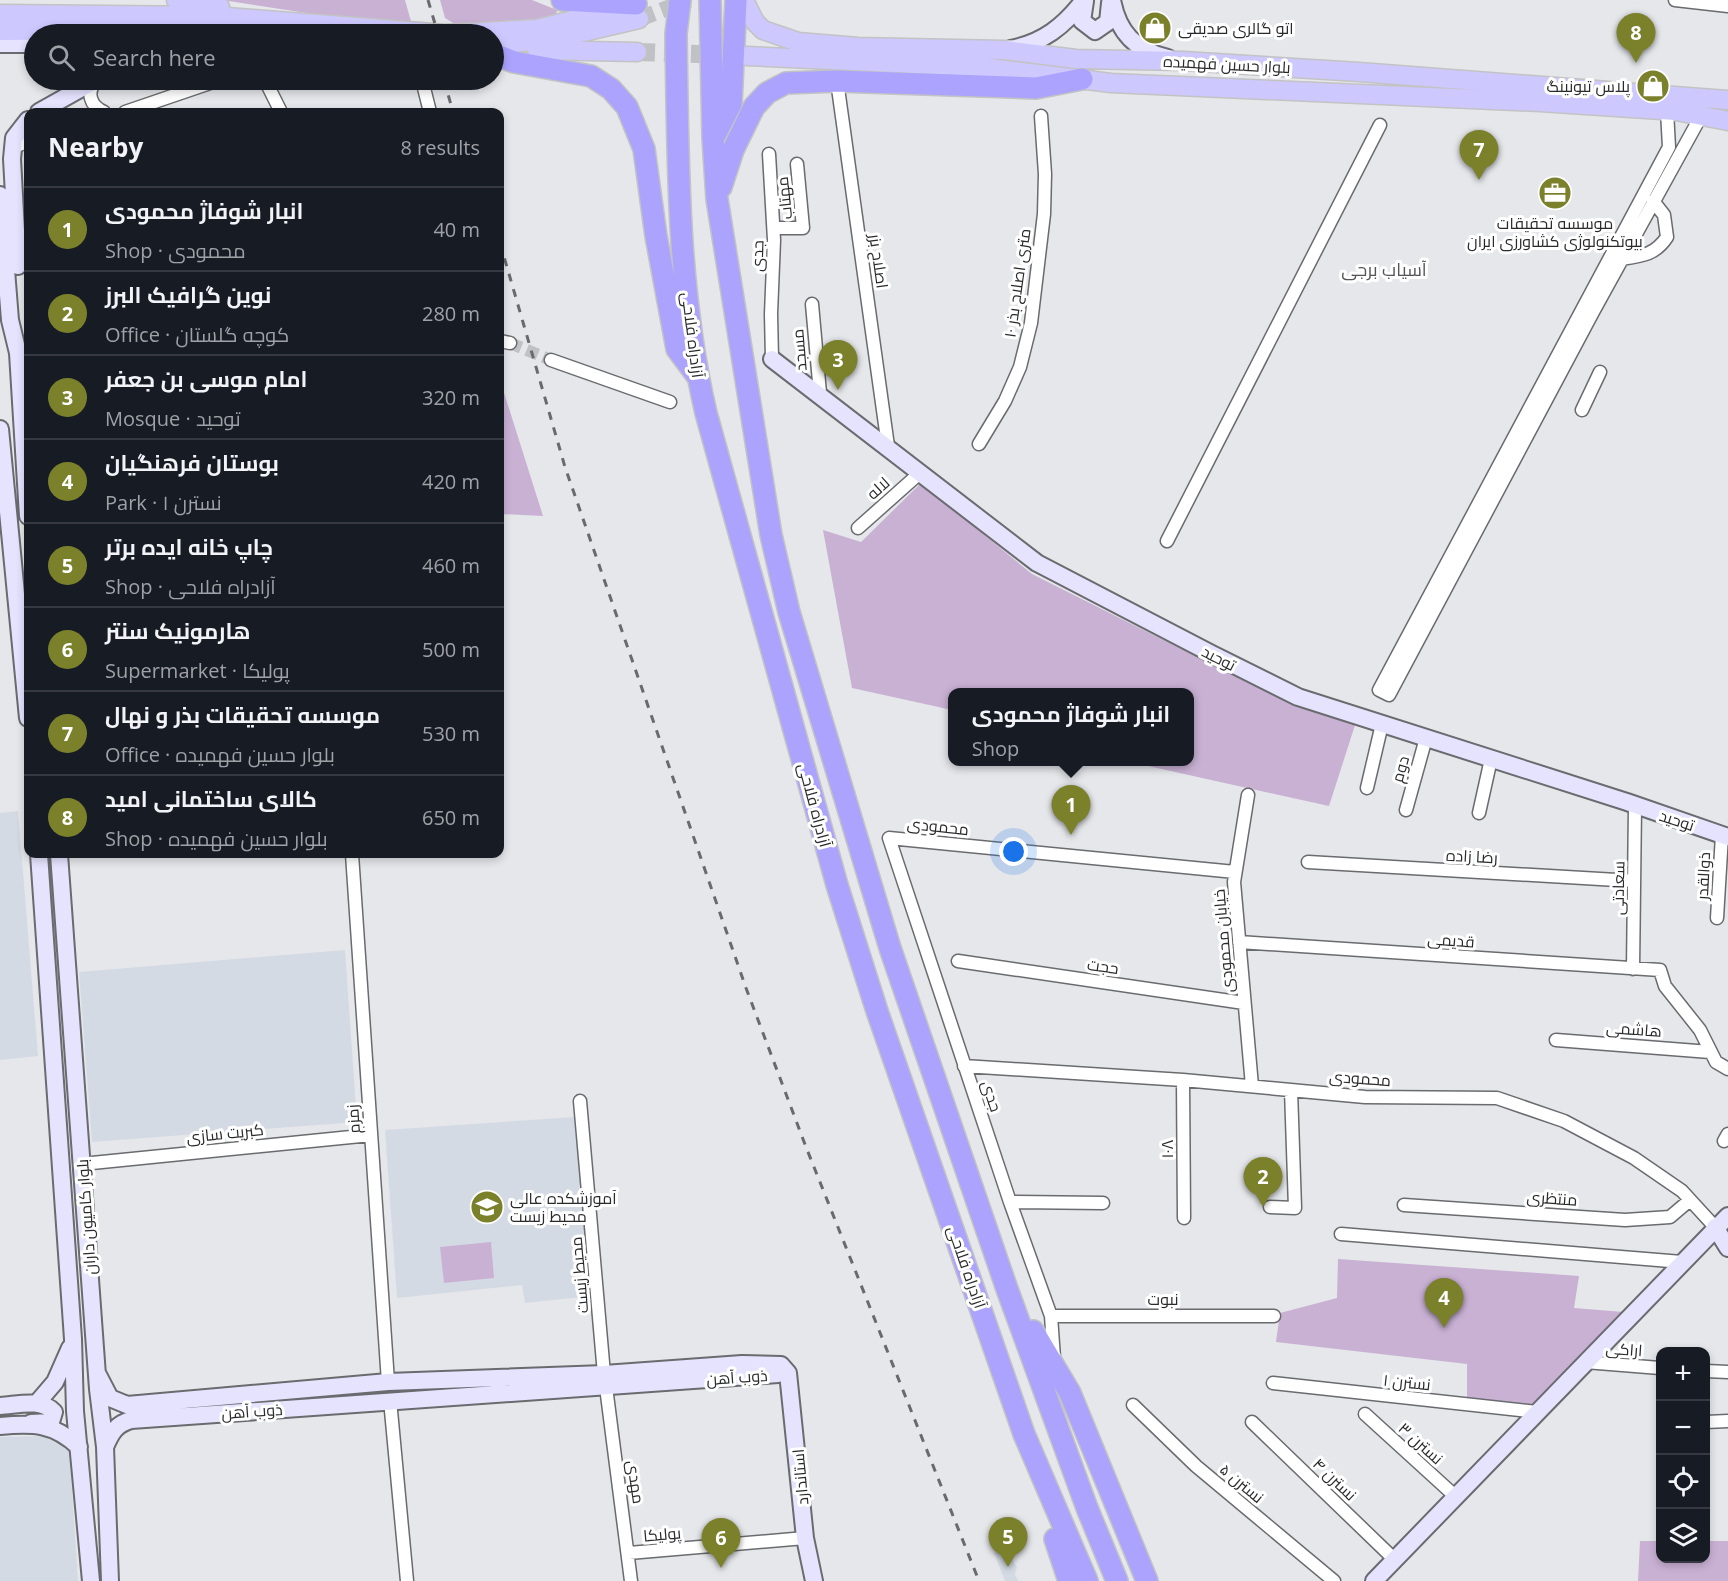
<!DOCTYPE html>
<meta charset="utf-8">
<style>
:root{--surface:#171b24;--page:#242831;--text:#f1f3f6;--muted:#9ea1a6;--line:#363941;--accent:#7b802b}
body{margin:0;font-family:"Open Sans",Cairo,sans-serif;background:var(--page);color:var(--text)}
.controls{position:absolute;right:18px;bottom:18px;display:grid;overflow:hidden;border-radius:12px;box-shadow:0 3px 9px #0003}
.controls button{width:54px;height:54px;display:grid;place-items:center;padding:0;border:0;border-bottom:2px solid var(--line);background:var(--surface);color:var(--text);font:30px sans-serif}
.you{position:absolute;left:1014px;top:852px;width:21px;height:21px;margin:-15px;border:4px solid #fff;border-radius:50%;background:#1a73e8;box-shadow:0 0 0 9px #1a73e833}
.badge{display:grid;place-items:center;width:39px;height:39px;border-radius:50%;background:var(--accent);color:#fff;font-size:20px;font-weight:700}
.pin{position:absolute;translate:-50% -50px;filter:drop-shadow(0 2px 3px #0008)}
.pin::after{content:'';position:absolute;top:32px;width:21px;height:18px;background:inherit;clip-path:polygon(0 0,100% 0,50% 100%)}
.popup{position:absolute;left:948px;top:688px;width:246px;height:78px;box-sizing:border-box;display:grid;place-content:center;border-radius:12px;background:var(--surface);filter:drop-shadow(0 2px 4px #0005);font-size:20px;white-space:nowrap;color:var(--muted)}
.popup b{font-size:22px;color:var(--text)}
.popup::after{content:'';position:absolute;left:50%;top:100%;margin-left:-12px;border:12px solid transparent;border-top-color:var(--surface)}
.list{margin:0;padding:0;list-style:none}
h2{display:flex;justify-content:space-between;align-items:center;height:78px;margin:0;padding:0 24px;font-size:26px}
h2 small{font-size:20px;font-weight:400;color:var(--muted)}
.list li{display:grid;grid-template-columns:39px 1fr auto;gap:18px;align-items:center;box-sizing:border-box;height:84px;padding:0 24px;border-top:2px solid var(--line)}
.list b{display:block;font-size:22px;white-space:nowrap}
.list p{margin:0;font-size:20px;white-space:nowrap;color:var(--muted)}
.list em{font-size:20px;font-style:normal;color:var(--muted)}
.icon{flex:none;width:33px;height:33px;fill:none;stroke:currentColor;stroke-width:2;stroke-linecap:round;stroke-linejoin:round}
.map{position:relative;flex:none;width:1728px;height:1581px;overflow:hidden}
.search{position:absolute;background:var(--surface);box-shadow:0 3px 9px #0003;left:24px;top:24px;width:480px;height:66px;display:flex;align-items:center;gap:15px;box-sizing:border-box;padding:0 21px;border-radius:33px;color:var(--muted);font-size:22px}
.panel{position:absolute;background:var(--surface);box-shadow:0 3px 9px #0003;left:24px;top:108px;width:480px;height:750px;border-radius:12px}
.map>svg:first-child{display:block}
</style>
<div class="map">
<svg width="1728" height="1581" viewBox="0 0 1728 1581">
<rect width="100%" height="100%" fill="#e5e7eb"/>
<path fill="#d4dae4" d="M18 811 38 1056 0 1060V813Z
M345 950 357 1122 92 1142 79 972Z
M574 1117 592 1296 525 1303 522 1285 397 1298 385 1130Z
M43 1436 69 1444 78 1581H0V1437Z
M1004 1548 1017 1567 1015 1574 1018 1581H1005L994 1553Z"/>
<path fill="#c9b1d4" d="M222 0H405L412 25 313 14Z
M440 0H532L557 10 556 17 542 21 460 27 445 18Z
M500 380 543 516 500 514Z
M921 483 1032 574 1297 707 1356 722 1329 806 1130 762H1190V692H952V710L852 688 823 530 861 542Z
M491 1242 494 1278 444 1283 440 1247Z
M1338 1259 1579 1276 1574 1308 1624 1312 1536 1410 1467 1398V1364L1276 1342 1280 1313 1337 1298Z
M1640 1541H1660V1558H1706V1541H1728V1581H1638Z"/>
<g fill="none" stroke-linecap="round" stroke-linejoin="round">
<path stroke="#bfc1c5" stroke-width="12" stroke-dasharray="12 6" stroke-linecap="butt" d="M510 343 551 360"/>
<path stroke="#bfc1c5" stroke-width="16" stroke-dasharray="16 8" stroke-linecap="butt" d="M639 19 689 0"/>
<path stroke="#bfc1c5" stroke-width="18" stroke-dasharray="18 9" stroke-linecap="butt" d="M637 52 725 55"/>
<defs>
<path id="street" d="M1675 0 1728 6
M265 80 281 112
M422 80 430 112
M96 81C86 92 90 106 104 112
M837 81 888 446
M1667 111 1669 147 1379 690 1389 695 1593 312 1701 116
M125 112 219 80
M13 147 28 142
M769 154 774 240 771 314 772 359
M774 228H803L797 164
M1621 259C1642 256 1655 255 1667 237L1664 215 1653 201
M812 304 820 393
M500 341 510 343
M551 360 670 402
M1582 410 1600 372
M979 444 1005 401 1020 367 1031 323 1044 214 1045 174 1041 116
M858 528 921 472
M1167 541 1380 125
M1367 788 1382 724
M1248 795 1234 882 1252 1086
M1406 810 1426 738
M1479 813 1491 759
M352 854 388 1382
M1308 862 1634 881
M1717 918 1722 835
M1239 942 1660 970 1665 986 1700 1030 1716 1062 1728 1069
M958 961 1244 1003
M1633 969 1635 806
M1556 1040 1710 1052
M964 1066 1183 1080 1365 1097 1497 1098 1564 1121 1634 1158 1682 1191 1715 1227
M1183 1080 1184 1218
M580 1101 604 1374
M1724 1141 1728 1134
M82 1164 371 1135
M1010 1202 1103 1203
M1404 1205 1625 1220 1670 1217 1690 1200
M1270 1207 1295 1208 1291 1090
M1341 1234 1682 1262
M1051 1316H1274
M1054 1358 1051 1316 1010 1202 889 838 1235 872
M1585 1362 1660 1368
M1706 1371 1728 1372
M1273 1383 1537 1412
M606 1387 631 1581
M390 1400 407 1581
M1133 1405 1196 1466 1334 1581
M1365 1414 1455 1496
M1252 1422 1395 1560
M1706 1422 1728 1421
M629 1553 805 1538"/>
<path id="secondary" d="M1112 0C1118 32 1135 51 1168 58
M1085 1 1082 21 1095 31 1108 22 1110 3
M0 44H34
M1010 49C1043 43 1064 26 1084 0
M39 112 96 80
M0 195 10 320 18 353 28 516
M18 266 12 159 14 138 28 120
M772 359 1037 563 1212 654 1298 697 1627 802 1728 837
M0 429 28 718
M39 854 73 1339 75 1411 91 1581
M59 854 98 1389 105 1447 110 1581
M1715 1227 1728 1248
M97 1373 110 1398 127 1405 388 1382 604 1374 742 1364 781 1365 788 1373 805 1538 814 1581
M37 1403 55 1382 70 1348
M0 1406C18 1405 41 1398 54 1412L51 1422 31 1423
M0 1426C33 1423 54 1423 79 1447
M105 1447C111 1433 116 1424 131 1420L778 1374
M1374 1581 1728 1216"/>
<path id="primary" d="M176 0 220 7
M744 0 755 22 763 30 798 42 858 47 1004 50 1076 59 1184 61 1359 72 1728 100
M0 14 215 16 445 34 537 29 625 7
M0 31 107 30 206 34
M494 45 558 38 639 19
M537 50 637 52
M747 56 982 67 1111 83 1540 102 1676 111 1728 121"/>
<path id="highway" d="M562 0 636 4
M680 0 676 34C678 160 677 289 706 413L837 885 877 1011 1024 1434 1087 1581
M710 0 713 138 717 199 771 535 789 612 890 948 1007 1289 1087 1508 1117 1581
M494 54 514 62 591 76 611 89 627 107 644 149 656 236 677 349 698 377
M715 135 731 104 736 0
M721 187 733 150 754 107 767 93 786 83 837 81 1036 88 1082 79
M1033 1331 1070 1393 1147 1581
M1055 1539 1069 1581"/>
</defs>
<use href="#street" stroke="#696b6e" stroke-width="15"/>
<use href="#secondary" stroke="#696b6e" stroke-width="20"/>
<use href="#primary" stroke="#c3c3c4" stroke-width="21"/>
<use href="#highway" stroke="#c3c3c4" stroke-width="24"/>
<use href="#street" stroke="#fff" stroke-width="12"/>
<use href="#secondary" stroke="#e6e3ff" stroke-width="16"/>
<use href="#primary" stroke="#cdc8fe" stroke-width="18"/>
<use href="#highway" stroke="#aba3fe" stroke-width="21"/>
<path stroke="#686a6c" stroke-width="3" stroke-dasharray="8 8" stroke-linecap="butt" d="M428 0 438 34
M444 80 453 112
M500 243 565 467 746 988 806 1147 979 1581"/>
</g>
<defs>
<symbol id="shop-disc" viewBox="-11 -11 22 22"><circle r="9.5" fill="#7b802b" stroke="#fff"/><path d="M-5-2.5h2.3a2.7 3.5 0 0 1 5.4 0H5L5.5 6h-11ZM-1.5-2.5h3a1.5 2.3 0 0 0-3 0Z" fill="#fff"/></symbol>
<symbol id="office-disc" viewBox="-11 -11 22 22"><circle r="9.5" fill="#7b802b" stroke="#fff"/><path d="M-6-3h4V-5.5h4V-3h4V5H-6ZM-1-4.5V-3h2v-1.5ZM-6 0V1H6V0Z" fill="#fff"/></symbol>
<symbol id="university-disc" viewBox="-11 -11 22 22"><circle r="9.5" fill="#7b802b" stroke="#fff"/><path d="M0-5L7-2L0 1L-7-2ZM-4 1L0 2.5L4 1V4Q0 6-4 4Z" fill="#fff"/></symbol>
</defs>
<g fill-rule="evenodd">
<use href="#shop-disc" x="1136" y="9" width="38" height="38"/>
<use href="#shop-disc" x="1634" y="67" width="38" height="38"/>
<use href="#office-disc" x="1536" y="174" width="38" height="38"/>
<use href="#university-disc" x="468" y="1188" width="38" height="38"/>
</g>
<g text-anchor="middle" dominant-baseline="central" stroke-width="6" stroke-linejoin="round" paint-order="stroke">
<g font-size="16" fill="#292a2b" stroke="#fff" text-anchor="start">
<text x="1178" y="28">اتو گالری صدیقی</text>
<text x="1630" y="86" text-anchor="end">پلاس تیونینگ</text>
<text x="1555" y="223" text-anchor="middle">موسسه تحقیقات<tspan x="1555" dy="18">بیوتکنولوژی کشاورزی ایران</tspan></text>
<text x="510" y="1198">آموزشکده عالی<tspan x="510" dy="18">محیط زیست</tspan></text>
</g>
<g font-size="16" fill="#292a2b" stroke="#fff">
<text transform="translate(1227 64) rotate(3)">بلوار حسین فهمیده</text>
<text transform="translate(784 198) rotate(-96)">مهتاب</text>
<text transform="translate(757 256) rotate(-88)">جدی</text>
<text transform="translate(879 261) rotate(82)">اصلاح بزر</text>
<text transform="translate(1017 283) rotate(-82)">۱۰ متری اصلاح بذر</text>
<text transform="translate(693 335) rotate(83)">آزادراه فلاحی</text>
<text transform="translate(799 350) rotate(-95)">مسجد</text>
<text transform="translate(878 488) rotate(-42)">لاله</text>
<text transform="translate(1219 658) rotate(27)">توحید</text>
<text transform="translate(1400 769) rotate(-74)">دوم</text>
<text transform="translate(815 805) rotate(75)">آزادراه فلاحی</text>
<text transform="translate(1677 820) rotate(18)">توحید</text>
<text transform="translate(938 826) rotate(6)">محمودی</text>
<text transform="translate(1472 856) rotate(3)">رضا زاده</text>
<text transform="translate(1703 876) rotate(-87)">ذوالقدر</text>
<text transform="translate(1618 888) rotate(-89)">سعادتی</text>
<text transform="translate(1451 940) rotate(4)">قدیمی</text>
<text transform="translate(1223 941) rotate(-95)">خیابان محمودی</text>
<text transform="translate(1103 966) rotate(8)">حجت</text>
<text transform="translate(1634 1029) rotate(4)">هاشمی</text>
<text transform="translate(1360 1078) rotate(4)">محمودی</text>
<text transform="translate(992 1096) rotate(72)">جدی</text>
<text transform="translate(353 1119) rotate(-94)">زمزم</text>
<text transform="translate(225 1133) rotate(-6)">کبریت سازی</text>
<text transform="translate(1167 1149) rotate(-90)">۱۰۸</text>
<text transform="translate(1552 1198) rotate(4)">منتظری</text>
<text transform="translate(86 1217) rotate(-94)">بلوار کامیون داران</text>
<text transform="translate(967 1267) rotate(71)">آزادراه فلاحی</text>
<text transform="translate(579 1275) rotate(-95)">محیط زیست</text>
<text x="1163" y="1299">نبوت</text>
<text transform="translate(1624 1349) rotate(4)">اراکی</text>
<text transform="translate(737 1377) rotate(-4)">ذوب آهن</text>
<text transform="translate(1407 1382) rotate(6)">نسترن ۱</text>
<text transform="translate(252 1411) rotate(-4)">ذوب آهن</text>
<text transform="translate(1421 1443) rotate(42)">نسترن ۳</text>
<text transform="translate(800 1477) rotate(-95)">استاندارد</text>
<text transform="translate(1335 1479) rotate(44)">نسترن ۴</text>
<text transform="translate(636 1482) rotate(82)">مهدی</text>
<text transform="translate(1242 1483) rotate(40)">نسترن ۵</text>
<text transform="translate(662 1534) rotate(-5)">پولیکا</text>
</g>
<g font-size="18" fill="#525457" stroke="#fff">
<text x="1384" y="269">آسیاب برجی</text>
</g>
</g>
</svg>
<div class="controls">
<button>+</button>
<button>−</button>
<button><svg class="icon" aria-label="locate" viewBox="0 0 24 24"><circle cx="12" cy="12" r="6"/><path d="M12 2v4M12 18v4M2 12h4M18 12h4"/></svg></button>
<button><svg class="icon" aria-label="layers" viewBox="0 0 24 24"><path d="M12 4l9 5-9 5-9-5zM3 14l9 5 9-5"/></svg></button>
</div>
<div class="you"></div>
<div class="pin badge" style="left:1071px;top:835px">1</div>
<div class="popup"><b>انبار شوفاژ محمودی</b>Shop</div>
<div class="pin badge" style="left:1263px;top:1207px">2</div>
<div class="pin badge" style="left:838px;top:390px">3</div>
<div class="pin badge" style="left:1444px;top:1328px">4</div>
<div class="pin badge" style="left:1008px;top:1567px">5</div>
<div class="pin badge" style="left:721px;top:1568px">6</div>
<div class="pin badge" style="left:1479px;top:180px">7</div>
<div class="pin badge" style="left:1636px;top:63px">8</div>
<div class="search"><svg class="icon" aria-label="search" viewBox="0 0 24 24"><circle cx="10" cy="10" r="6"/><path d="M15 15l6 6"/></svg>Search here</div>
<section class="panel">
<h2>Nearby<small>8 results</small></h2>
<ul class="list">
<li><span class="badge">1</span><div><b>انبار شوفاژ محمودی</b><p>Shop · محمودی</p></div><em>40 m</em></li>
<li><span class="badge">2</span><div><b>نوین گرافیک البرز</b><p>Office · کوچه گلستان</p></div><em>280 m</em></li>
<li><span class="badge">3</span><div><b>امام موسی بن جعفر</b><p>Mosque · توحید</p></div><em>320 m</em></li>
<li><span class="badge">4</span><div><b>بوستان فرهنگیان</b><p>Park · نسترن ۱</p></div><em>420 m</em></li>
<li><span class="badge">5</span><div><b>چاپ خانه ایده برتر</b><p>Shop · آزادراه فلاحی</p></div><em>460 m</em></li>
<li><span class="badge">6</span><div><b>هارمونیک سنتر</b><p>Supermarket · پولیکا</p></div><em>500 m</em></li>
<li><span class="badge">7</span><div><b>موسسه تحقیقات بذر و نهال</b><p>Office · بلوار حسین فهمیده</p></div><em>530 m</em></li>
<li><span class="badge">8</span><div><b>کالای ساختمانی امید</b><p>Shop · بلوار حسین فهمیده</p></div><em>650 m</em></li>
</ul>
</section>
</div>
